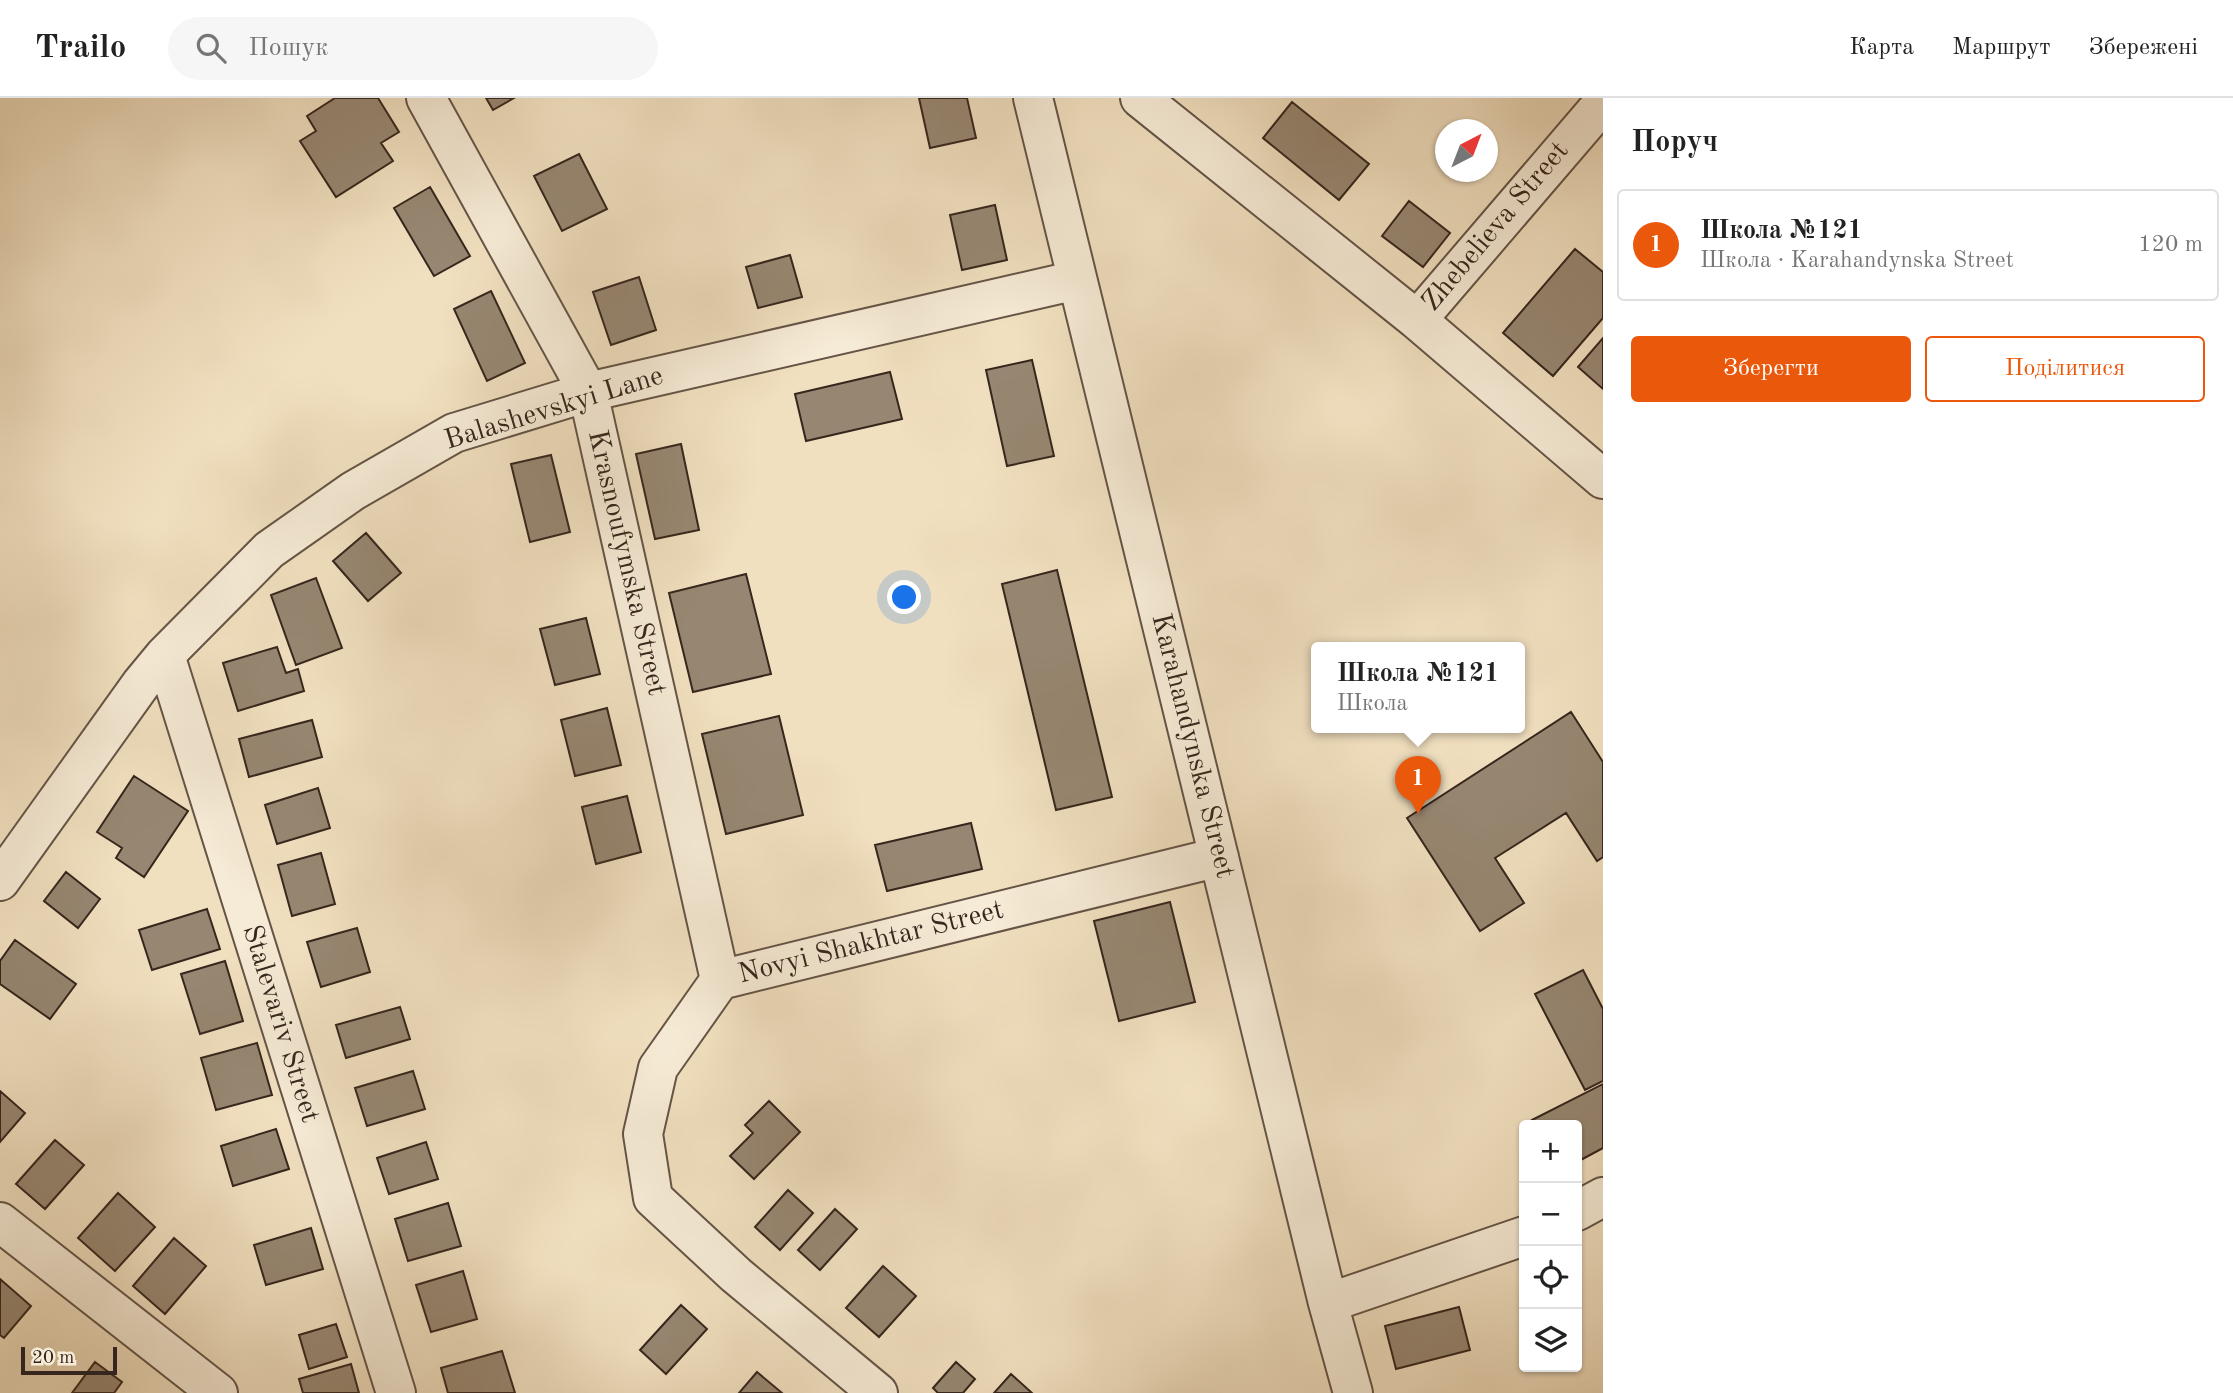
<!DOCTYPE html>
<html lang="uk">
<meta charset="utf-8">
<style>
:root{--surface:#fff;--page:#f6f6f6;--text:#222;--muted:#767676;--line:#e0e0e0;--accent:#ea580c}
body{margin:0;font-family:"Old Standard TT",serif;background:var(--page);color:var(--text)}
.controls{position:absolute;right:21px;bottom:21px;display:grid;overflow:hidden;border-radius:7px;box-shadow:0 2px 5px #0004}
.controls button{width:63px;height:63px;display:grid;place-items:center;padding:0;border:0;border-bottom:2px solid var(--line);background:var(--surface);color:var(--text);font:35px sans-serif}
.compass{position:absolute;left:1435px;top:21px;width:63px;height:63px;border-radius:50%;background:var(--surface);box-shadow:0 2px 5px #0004;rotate:42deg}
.scale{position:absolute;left:21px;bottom:18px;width:96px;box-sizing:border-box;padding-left:7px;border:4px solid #36261d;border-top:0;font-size:19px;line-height:24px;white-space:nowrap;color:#36261d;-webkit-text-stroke:5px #f6ebd6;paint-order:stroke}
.you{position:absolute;left:905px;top:500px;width:24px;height:24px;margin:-18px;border:5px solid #fff;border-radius:50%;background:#1a73e8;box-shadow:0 0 0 10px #1a73e833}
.badge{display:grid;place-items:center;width:46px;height:46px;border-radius:50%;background:var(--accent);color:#fff;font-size:23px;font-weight:700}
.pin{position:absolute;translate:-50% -58px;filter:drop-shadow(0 2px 4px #0008)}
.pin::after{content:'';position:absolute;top:37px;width:24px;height:21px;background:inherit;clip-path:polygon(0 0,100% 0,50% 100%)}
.popup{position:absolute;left:1311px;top:544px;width:214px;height:91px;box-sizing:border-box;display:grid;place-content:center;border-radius:7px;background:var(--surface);filter:drop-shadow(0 2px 5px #0005);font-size:23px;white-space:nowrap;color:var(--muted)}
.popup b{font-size:26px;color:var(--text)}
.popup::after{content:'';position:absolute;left:50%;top:100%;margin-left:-14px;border:14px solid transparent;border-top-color:var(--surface)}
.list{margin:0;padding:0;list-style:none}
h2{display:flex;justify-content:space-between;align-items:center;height:91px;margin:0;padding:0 28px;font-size:30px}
h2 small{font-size:23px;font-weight:400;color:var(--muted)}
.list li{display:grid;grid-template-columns:46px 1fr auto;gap:21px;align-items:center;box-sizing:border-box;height:112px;margin:0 14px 14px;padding:0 14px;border:2px solid var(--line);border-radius:7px}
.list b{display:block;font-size:26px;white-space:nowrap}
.list p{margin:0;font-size:23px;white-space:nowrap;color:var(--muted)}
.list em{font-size:23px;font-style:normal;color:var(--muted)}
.actions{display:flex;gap:14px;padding:21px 28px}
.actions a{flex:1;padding:16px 0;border:2px solid var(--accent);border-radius:7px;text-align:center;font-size:24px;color:var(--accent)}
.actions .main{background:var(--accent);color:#fff}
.icon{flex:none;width:38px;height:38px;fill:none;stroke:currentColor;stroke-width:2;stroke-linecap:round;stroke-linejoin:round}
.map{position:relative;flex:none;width:1603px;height:1295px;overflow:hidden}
header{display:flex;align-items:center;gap:42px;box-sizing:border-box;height:98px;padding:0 35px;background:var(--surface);border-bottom:2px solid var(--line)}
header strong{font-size:33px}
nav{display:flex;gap:38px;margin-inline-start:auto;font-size:24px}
.search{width:490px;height:63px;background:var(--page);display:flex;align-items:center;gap:18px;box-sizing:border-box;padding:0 24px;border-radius:38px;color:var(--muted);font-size:26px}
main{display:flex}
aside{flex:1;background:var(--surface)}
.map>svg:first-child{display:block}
</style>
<header>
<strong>Trailo</strong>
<div class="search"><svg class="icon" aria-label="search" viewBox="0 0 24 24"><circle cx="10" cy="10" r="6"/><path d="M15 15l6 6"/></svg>Пошук</div>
<nav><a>Карта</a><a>Маршрут</a><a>Збережені</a></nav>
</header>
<main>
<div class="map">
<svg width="1603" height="1295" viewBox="0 0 1603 1295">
<rect width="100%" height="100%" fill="#f1e0c0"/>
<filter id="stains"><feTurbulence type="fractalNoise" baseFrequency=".00286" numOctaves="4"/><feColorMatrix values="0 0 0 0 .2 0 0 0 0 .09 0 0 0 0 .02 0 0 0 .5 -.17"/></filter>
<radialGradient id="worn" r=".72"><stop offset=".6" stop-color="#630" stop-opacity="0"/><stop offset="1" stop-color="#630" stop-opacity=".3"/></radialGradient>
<path fill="#978772" stroke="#36261d" stroke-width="2" d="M335 0H378L399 34 381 45 393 63 336 99 300 43 316 33 307 18Z
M486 0H514L493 12Z
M919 0H967L976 40 930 50Z
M1292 4 1369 66 1339 102 1263 40Z
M579 56 607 111 562 133 534 78Z
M430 89 470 158 434 178 394 110Z
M1409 103 1450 135 1423 169 1382 138Z
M995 107 1007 162 962 172 950 117Z
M1575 151 1603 174V220L1553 278 1503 235Z
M790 157 802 199 758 210 746 169Z
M639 179 656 232 611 247 593 194Z
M491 193 525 265 487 283 454 211Z
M1603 240V291L1578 269Z
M1032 262 1054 358 1007 368 986 272Z
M890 274 902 321 806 343 795 296Z
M681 346 699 432 655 441 636 356Z
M551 357 570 434 530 444 511 366Z
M366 435 401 475 368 503 333 463Z
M1057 472 1112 699 1056 712 1002 486Z
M746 476 771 576 693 594 669 495Z
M316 480 342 550 296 567 271 497Z
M586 520 600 576 555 587 540 531Z
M277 549 286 575 298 571 304 593 238 613 223 565Z
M607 610 621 667 575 678 561 622Z
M1571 614 1603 664V759L1597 763 1566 715 1495 760 1524 805 1480 833 1407 720Z
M779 618 803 717 726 736 702 636Z
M312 622 322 659 249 679 239 641Z
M134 678 188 713 144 779 116 760 122 750 97 734Z
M318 690 330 730 277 746 265 707Z
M627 698 641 754 596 766 582 709Z
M971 725 982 771 887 793 875 747Z
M321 755 335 806 292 818 278 767Z
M66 774 100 801 78 830 44 803Z
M1170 804 1195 904 1119 923 1094 823Z
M207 811 220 851 152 872 139 832Z
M357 830 370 874 321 889 307 844Z
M15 842 76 886 50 921 0 886V863Z
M225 863 243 923 200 936 181 876Z
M1583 872 1603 911V983L1585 992 1535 896Z
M400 909 410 941 346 960 336 927Z
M257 945 272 997 216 1012 201 960Z
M413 973 425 1011 367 1028 355 990Z
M1603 986V1050L1577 1064V1027H1535L1532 1022Z
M0 993 25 1015 0 1044Z
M769 1003 800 1034 754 1081 730 1058 753 1035 745 1027Z
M276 1031 289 1071 233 1088 221 1048Z
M55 1042 84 1067 45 1111 16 1086Z
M426 1044 438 1081 389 1096 377 1060Z
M788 1092 813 1115 780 1152 755 1129Z
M118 1095 155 1129 115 1173 78 1140Z
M448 1105 461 1148 408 1163 395 1121Z
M835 1111 857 1131 820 1172 798 1152Z
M311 1130 323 1171 266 1187 254 1147Z
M174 1140 206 1168 165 1216 133 1188Z
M883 1168 916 1198 879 1239 846 1210Z
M463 1173 477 1221 431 1234 416 1187Z
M0 1181 31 1208 4 1240 0 1237Z
M681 1207 707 1231 666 1276 640 1252Z
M1459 1209 1470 1252 1396 1271 1385 1228Z
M336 1226 347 1259 309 1271 299 1237Z
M502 1253 515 1295H448L441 1270Z
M95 1264 122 1284 114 1295H72Z
M956 1264 975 1281 963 1295H938L933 1290Z
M351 1266 359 1295H303L299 1281Z
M757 1274 782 1295H739Z
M1011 1276 1032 1295H994Z"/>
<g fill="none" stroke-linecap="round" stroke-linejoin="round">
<defs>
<path id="minor" d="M426 0 588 294 720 882
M1033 0 1328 1205 1353 1295
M1140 0 1417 222 1603 381
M1417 222 1603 5
M165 557 396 1295
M0 783 141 586 165 557 269 452 353 393 454 335 588 294 1077 182
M1577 1113 1603 1099
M0 1124 218 1295
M1328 1205 1524 1138
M878 1295 736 1177 653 1100 643 1036 658 970 720 882 1219 759"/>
</defs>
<use href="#minor" stroke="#655446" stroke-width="42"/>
<use href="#minor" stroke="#f6ebd6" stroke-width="38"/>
</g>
<g text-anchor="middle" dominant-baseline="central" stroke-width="5" stroke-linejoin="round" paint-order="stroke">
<g font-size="28" fill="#36261d" stroke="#f6ebd6">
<text transform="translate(1496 129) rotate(-50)">Zhebelieva Street</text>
<text transform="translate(554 311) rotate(-17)">Balashevskyi Lane</text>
<text transform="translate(626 465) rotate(77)">Krasnoufymska Street</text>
<text transform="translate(1192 648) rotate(76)">Karahandynska Street</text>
<text transform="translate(871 845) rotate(-14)">Novyi Shakhtar Street</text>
<text transform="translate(280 926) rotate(73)">Stalevariv Street</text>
</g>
</g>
<rect width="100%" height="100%" filter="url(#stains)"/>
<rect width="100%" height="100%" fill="url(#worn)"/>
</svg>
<div class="controls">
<button>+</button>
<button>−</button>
<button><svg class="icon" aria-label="locate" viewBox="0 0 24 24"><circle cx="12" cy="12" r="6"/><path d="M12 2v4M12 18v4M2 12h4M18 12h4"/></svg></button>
<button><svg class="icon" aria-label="layers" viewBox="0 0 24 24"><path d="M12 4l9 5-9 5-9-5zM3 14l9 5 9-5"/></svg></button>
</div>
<svg class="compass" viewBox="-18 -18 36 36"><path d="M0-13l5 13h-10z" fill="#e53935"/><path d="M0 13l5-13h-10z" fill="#767676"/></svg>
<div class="scale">20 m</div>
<div class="you"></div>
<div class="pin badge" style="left:1418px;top:716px">1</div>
<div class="popup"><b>Школа №121</b>Школа</div>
</div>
<aside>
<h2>Поруч<small></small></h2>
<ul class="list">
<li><span class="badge">1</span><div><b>Школа №121</b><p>Школа · Karahandynska Street</p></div><em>120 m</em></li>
</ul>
<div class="actions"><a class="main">Зберегти</a><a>Поділитися</a></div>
</aside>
</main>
